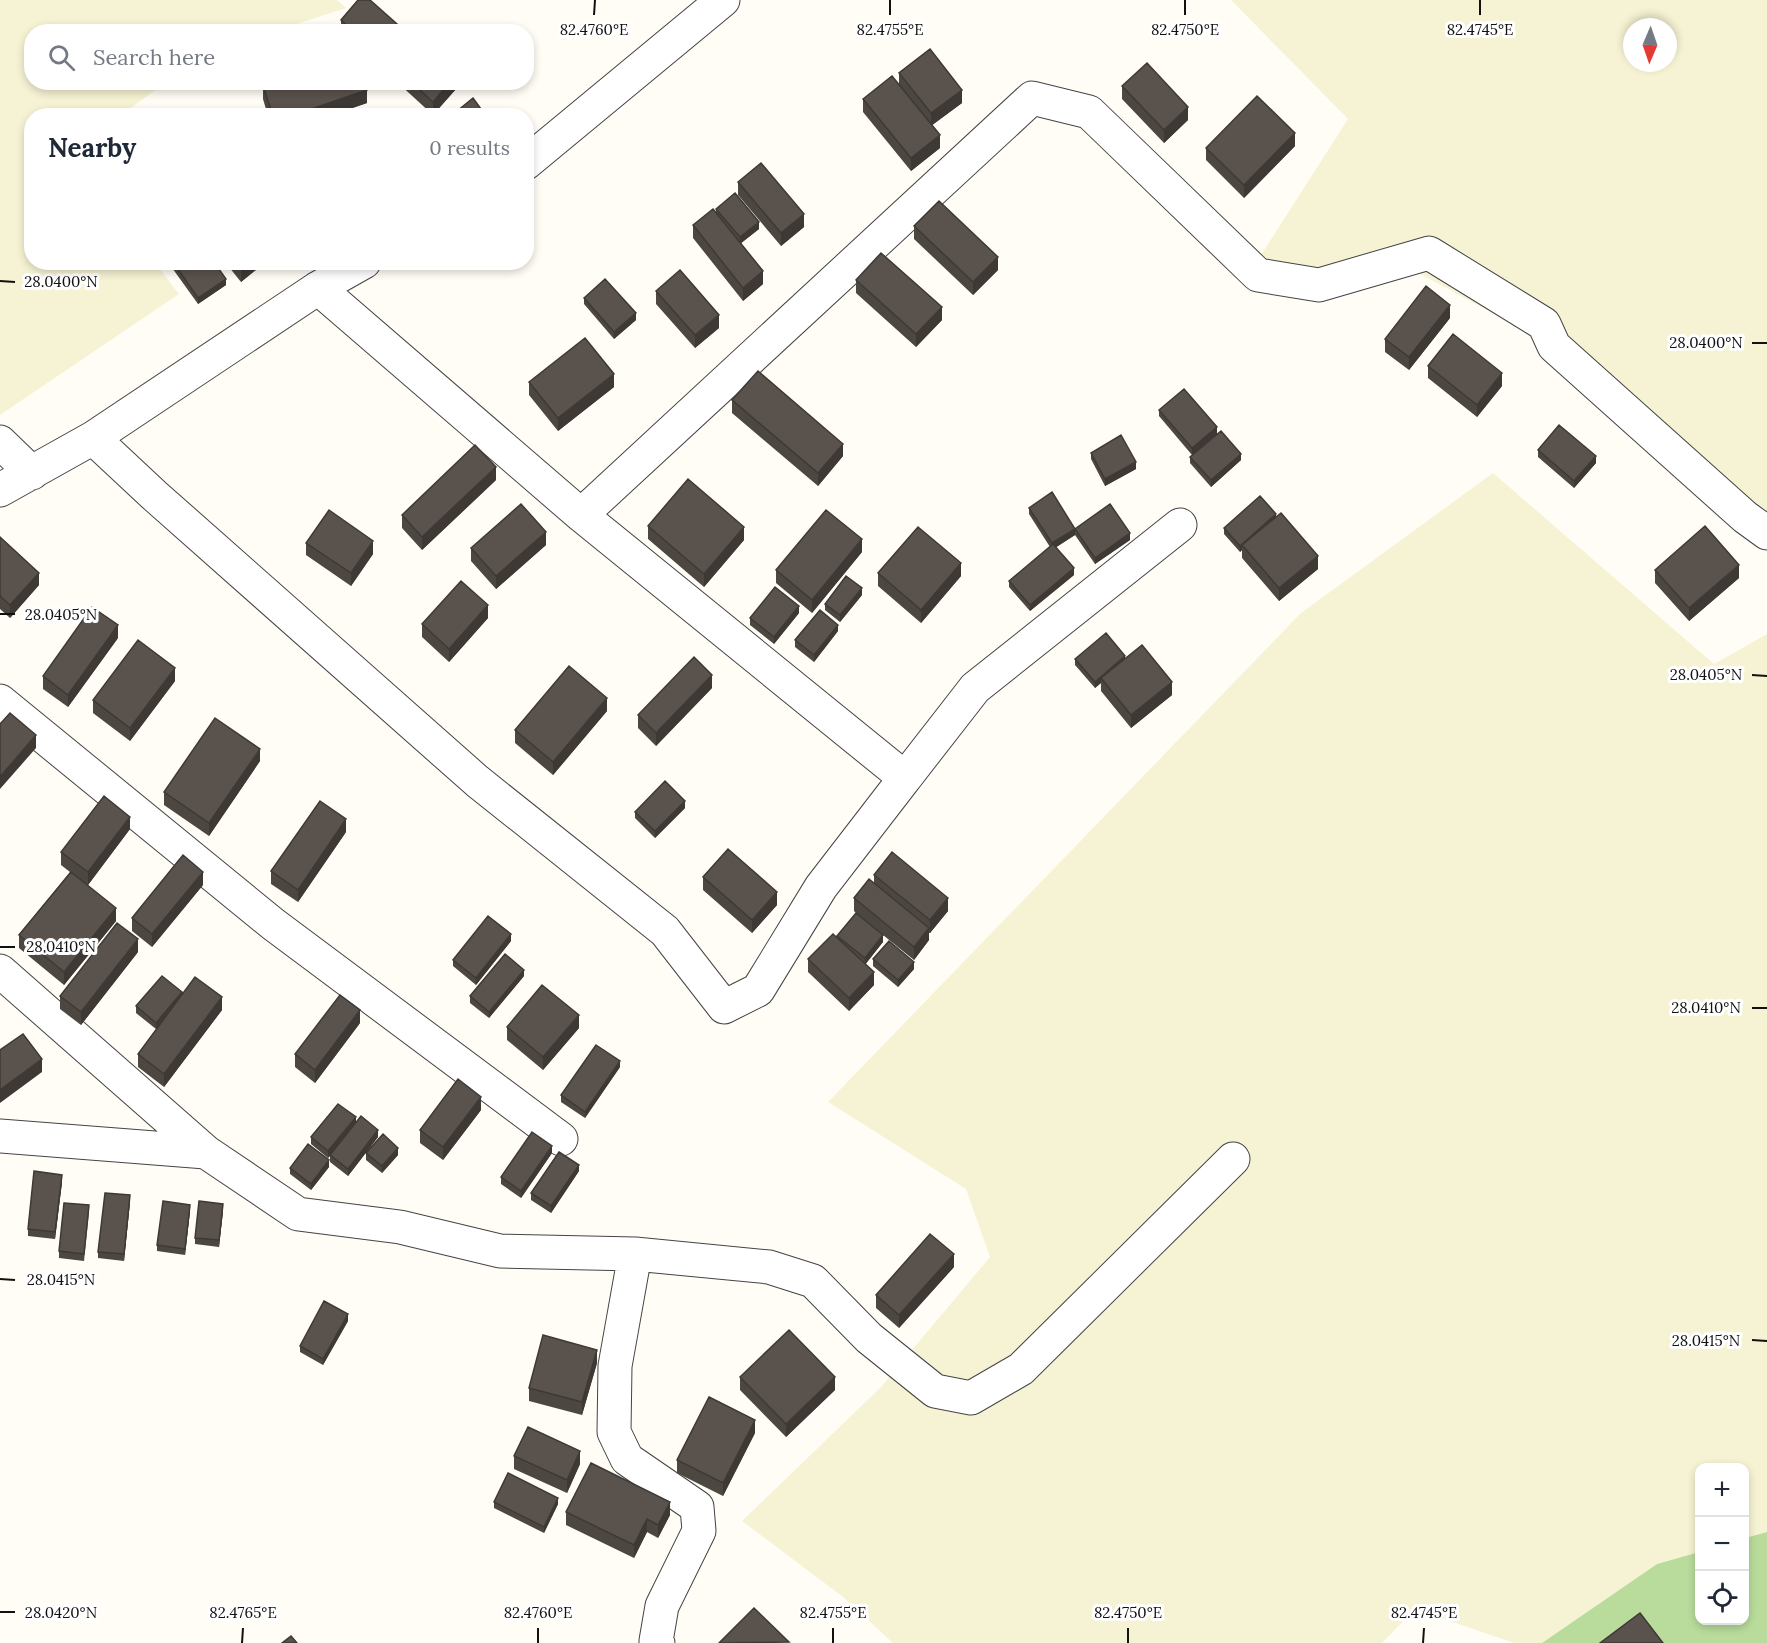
<!DOCTYPE html>
<meta charset="utf-8">
<style>
:root{--surface:#fff;--page:#f6f6f7;--text:#1f2937;--muted:#747a83;--line:#e0e1e3}
body{margin:0;font-family:Lora,serif;background:var(--page);color:var(--text)}
.controls{position:absolute;right:18px;bottom:18px;display:grid;overflow:hidden;border-radius:12px;box-shadow:0 3px 9px #0003}
.controls button{width:54px;height:54px;display:grid;place-items:center;padding:0;border:0;border-bottom:2px solid var(--line);background:var(--surface);color:var(--text);font:30px sans-serif}
.compass{position:absolute;left:1623px;top:18px;width:54px;height:54px;border-radius:50%;background:var(--surface);box-shadow:0 3px 9px #0003;rotate:182deg}
.list{margin:0;padding:0;list-style:none}
h2{display:flex;justify-content:space-between;align-items:center;height:78px;margin:0;padding:0 24px;font-size:26px}
h2 small{font-size:20px;font-weight:400;color:var(--muted)}
.icon{flex:none;width:33px;height:33px;fill:none;stroke:currentColor;stroke-width:2;stroke-linecap:round;stroke-linejoin:round}
.map{position:relative;flex:none;width:1767px;height:1643px;overflow:hidden}
.search{position:absolute;background:var(--surface);box-shadow:0 3px 9px #0003;left:24px;top:24px;width:510px;height:66px;display:flex;align-items:center;gap:15px;box-sizing:border-box;padding:0 21px;border-radius:24px;color:var(--muted);font-size:22px}
.panel{position:absolute;background:var(--surface);box-shadow:0 3px 9px #0003;left:24px;top:108px;width:510px;height:162px;border-radius:24px}
.map>svg:first-child{display:block}
</style>
<div class="map">
<svg width="1767" height="1643" viewBox="0 0 1767 1643">
<rect width="100%" height="100%" fill="#fffdf5"/>
<path fill="#f6f3d4" fill-rule="evenodd" d="M0 0H337L346 8 275 31 32 32V82L165 83 121 115 32 116V262L155 263 179 294 0 415Z
M1231 0H1767V551L1554 346 1411 269H1252L1348 119ZM1632 27H1668V63H1632Z
M1493 473 1714 664 1767 634V1532L1745 1538 1744 1468H1700L1699 1552 1657 1564 1542 1643H1514L1415 1609 1382 1643H893L843 1597 742 1521 881 1387 990 1257 966 1189 828 1102 1301 613Z"/>
<path fill="#b9dc9c" d="M1767 1532V1643H1542L1657 1564 1699 1552 1700 1620H1744L1745 1538Z"/>
<g fill="none" stroke-linecap="round" stroke-linejoin="round">
<defs>
<path id="minor" d="M526 163 723 0
M318 288 581 515 905 778 975 688 1180 525
M93 438 154 495 477 781 665 931 724 1007 758 990 821 887 905 778
M0 442 32 473
M0 490 93 438 318 288 364 262
M581 515 1032 98 1089 112 1258 275 1319 285 1429 253 1544 324 1554 346 1745 517 1767 533
M0 701 273 924 561 1139
M0 971 206 1152 298 1214 400 1227 500 1251 635 1254 769 1267 813 1281 869 1338 935 1391 971 1398 1021 1369 1233 1159
M0 1136 206 1152
M635 1254 615 1366 614 1432 627 1459 697 1507 699 1531 662 1606 656 1641 658 1643"/>
</defs>
<use href="#minor" stroke="#444" stroke-width="35"/>
<use href="#minor" stroke="#fff" stroke-width="33"/>
</g>
<path fill="#4d4742" d="M341 20 406 32H337L341 30Z
M899 73 962 103 932 125 940 148 911 171 863 112V99L899 86Z
M271 82H365L367 103 329 116H268L263 99V86Z
M397 82H456V89L433 115Z
M1122 86 1188 120 1164 143 1122 99Z
M1295 146 1244 198 1206 160V148Z
M738 182 804 227 781 246 738 195Z
M716 209 759 229 741 243 763 284 743 301 693 238V225L716 213Z
M914 226 998 270 973 295 914 239Z
M170 262H214L226 285 198 304 170 265Z
M225 262H262V265L241 282Z
M856 280 942 320 916 347 856 293Z
M656 291 719 328 695 348 656 304Z
M584 298 636 320 614 339 584 304Z
M1450 318 1409 370 1385 352V339Z
M1428 366 1502 386 1477 417 1428 378Z
M529 382 614 387 558 431 529 395Z
M732 400 843 456 818 486 732 413Z
M1159 410 1217 433 1241 460 1211 487 1190 463V457L1192 455 1159 416Z
M1538 450 1596 463 1574 488 1538 457Z
M1091 453 1136 469 1105 486 1091 459Z
M496 480 422 550 402 528V515Z
M1029 508 1075 529 1130 540 1095 564 1075 535 1056 547 1074 575 1030 611 1009 587V581L1050 547 1029 514Z
M1276 517 1318 569 1279 601 1242 558V550L1240 552 1224 534V528Z
M648 526 744 540 704 587 648 539Z
M0 537 39 585 10 618 0 609Z
M306 543 373 554 351 586 306 555Z
M546 545 496 589 471 561V548Z
M862 552 812 613 776 583V570Z
M1655 570 1739 578 1689 621 1655 583Z
M878 573 961 576 921 623 878 586Z
M862 595 840 622 825 610V604Z
M799 613 774 644 750 625V618Z
M488 618 449 662 422 637V624Z
M838 631 814 662 795 647V640Z
M118 638 68 707 43 689V676Z
M1125 658 1172 695 1131 728 1101 691V683L1095 688 1075 665V659Z
M175 681 130 741 93 713V700Z
M712 688 656 746 638 728V715Z
M607 711 553 775 515 743V730Z
M260 761 209 836 164 805V792Z
M685 808 655 838 635 818V812Z
M130 829 88 885 116 921 64 985 19 948V935L70 872 61 865V852Z
M346 832 298 902 271 884V871Z
M874 875 948 911 930 933H929V940L914 960 883 935V942L865 964 874 985 849 1011 808 972V959L837 937 856 913 854 911V898L874 883Z
M703 877 777 905 752 933 703 890Z
M203 885 152 947 132 931V918Z
M511 941 476 985 453 966V960Z
M138 952 81 1025 60 1009V996Z
M873 959 914 969 898 987 873 966Z
M524 976 489 1018 470 1003V996Z
M182 995 222 1010 164 1087 138 1067V1054L162 1022 156 1029 136 1013V1006Z
M360 1023 315 1083 295 1067V1054Z
M507 1027 579 1028 543 1070 507 1040Z
M620 1067 585 1118 561 1102V1095Z
M481 1110 443 1160 420 1143V1130Z
M356 1123 378 1137 348 1176 330 1162V1156L328 1158 311 1144V1137Z
M366 1153 398 1155 382 1173 366 1160Z
M552 1153 521 1198 501 1184V1177Z
M329 1167 311 1190 290 1174V1168Z
M579 1171 551 1213 531 1200V1193Z
M62 1182 55 1239 28 1236V1229Z
M130 1202 124 1261 98 1258V1252Z
M190 1211 185 1255 157 1251V1245Z
M223 1211 219 1247 195 1244V1238Z
M89 1212 84 1261 59 1258V1251Z
M954 1267 899 1328 876 1308V1295Z
M348 1321 323 1365 300 1352V1346Z
M597 1363 582 1415 529 1401V1388Z
M740 1377 835 1390 786 1437 740 1390Z
M755 1433 723 1496 677 1473V1460Z
M514 1456 580 1464 567 1493 514 1469Z
M494 1502 558 1504 544 1533 494 1508Z
M566 1512 670 1515 658 1538 647 1532 634 1558 566 1525Z"/>
<path fill="#3f3936" d="M450 82H456V89L433 115V102Z
M367 90V103L329 116H291Z
M962 90V103L931 126V113Z
M1188 107V120L1164 143V130Z
M1295 133V146L1244 198V185Z
M940 135V148L911 171V158Z
M804 214V227L781 246V233Z
M759 222V229L740 244V237Z
M998 257V270L973 295V282Z
M249 262H262V265L241 282V269Z
M763 271V284L743 301V288Z
M226 279V285L198 304V298Z
M1450 305V318L1409 370V357Z
M942 307V320L916 347V334Z
M636 313V320L614 339V332Z
M719 315V328L695 348V335Z
M1502 373V386L1477 417V405Z
M614 374V387L558 431V418Z
M1217 427V434L1192 455V448Z
M843 444V456L818 486V473Z
M1241 454V460L1211 487V480Z
M1596 456V463L1574 488V481Z
M1136 462V469L1105 486V479Z
M496 467V480L422 550V537Z
M1276 514V521L1242 545V550L1240 552V546Z
M744 527V540L704 587V574Z
M1075 529V535L1052 550V543Z
M546 532V545L496 589V576Z
M1130 533V540L1095 564V558Z
M862 539V552L812 613V600Z
M373 541V554L351 586V573Z
M1318 556V569L1279 601V588Z
M961 563V576L921 623V610Z
M1739 565V578L1689 621V608Z
M1074 568V575L1030 611V605Z
M39 573V585L10 618V605Z
M862 588V595L840 622V615Z
M488 605V618L449 662V649Z
M799 606V613L774 644V637Z
M118 625V638L68 707V695Z
M838 625V631L814 662V655Z
M1125 656V663L1101 678V683L1095 688V682Z
M175 668V681L130 741V728Z
M712 675V688L656 746V733Z
M1172 682V695L1131 728V715Z
M607 698V711L553 775V762Z
M36 735V748L0 789V777Z
M260 749V761L209 836V823Z
M685 801V808L655 838V831Z
M130 817V829L88 885V872Z
M346 819V832L298 902V890Z
M203 872V885L152 947V934Z
M777 892V905L752 933V920Z
M948 898V911L930 933V920Z
M116 908V921L64 985V972Z
M929 928V940L914 960V947Z
M511 934V941L476 985V978Z
M883 935V942L865 965V958Z
M138 939V952L81 1025V1012Z
M914 962V969L898 987V980Z
M524 970V976L489 1018V1012Z
M874 972V985L849 1011V998Z
M182 992V998L156 1029V1023Z
M222 997V1010L164 1087V1074Z
M360 1010V1023L315 1083V1070Z
M579 1015V1028L543 1070V1057Z
M42 1059V1072L0 1103V1090Z
M620 1061V1067L585 1118V1112Z
M481 1097V1110L443 1160V1147Z
M356 1117V1123L328 1158V1151Z
M378 1130V1137L348 1176V1169Z
M552 1146V1153L521 1198V1191Z
M398 1148V1155L382 1173V1166Z
M329 1160V1167L311 1190V1184Z
M579 1165V1171L551 1213V1206Z
M62 1175V1182L55 1239V1232Z
M130 1195V1202L124 1261V1254Z
M223 1204V1211L219 1247V1240Z
M190 1205V1211L185 1255V1249Z
M954 1254V1267L899 1328V1315Z
M348 1314V1321L323 1365V1359Z
M597 1350V1363L582 1415V1402Z
M835 1377V1390L786 1437V1424Z
M755 1420V1433L723 1496V1483Z
M580 1451V1464L567 1493V1480Z
M558 1498V1504L544 1533V1527Z
M670 1502V1515L658 1538V1525Z
M647 1519V1532L634 1558V1545Z"/>
<path fill="#5a524d" stroke="#3f3936" stroke-width="1.5" d="M358 0H370L406 32H354L341 20Z
M346 28 347 32H337Z
M930 49 962 90 931 113 899 73Z
M1147 63 1188 107 1164 130 1122 86Z
M892 76 940 135 911 158 863 99Z
M273 82H365L367 90 291 116H273L263 86Z
M411 82H450L433 102Z
M1257 96 1295 133 1244 185 1206 148Z
M473 98 486 116H451Z
M761 163 804 214 781 233 738 182Z
M735 193 759 222 740 237 716 209Z
M939 201 998 257 973 282 914 226Z
M713 209 763 271 743 288 693 225Z
M881 253 942 307 916 334 856 280Z
M173 262H214L226 279 198 298Z
M236 262H249L241 269Z
M680 270 719 315 695 335 656 291Z
M605 279 636 313 614 332 584 298Z
M1426 286 1450 305 1409 357 1385 339Z
M1453 334 1502 373 1477 405 1428 366Z
M585 338 614 374 558 418 529 382Z
M758 371 843 444 818 473 732 400Z
M1184 389 1217 427 1192 448 1159 410Z
M1559 425 1596 456 1574 481 1538 450Z
M1221 431 1241 454 1211 480 1190 457Z
M1121 435 1136 462 1105 479 1091 453Z
M475 445 496 467 422 537 402 515Z
M688 479 744 527 704 574 648 526Z
M1052 492 1075 529 1052 543 1029 508Z
M1260 496 1276 514 1240 546 1224 528Z
M521 504 546 532 496 576 471 548Z
M1110 504 1130 533 1095 558 1075 529Z
M329 510 373 541 351 573 306 543Z
M826 510 862 539 812 600 776 570Z
M1281 513 1318 556 1279 588 1242 545Z
M1705 526 1739 565 1689 608 1655 570Z
M918 527 961 563 921 610 878 573Z
M0 537 39 573 10 605 0 596Z
M1053 544 1074 568 1030 605 1009 581Z
M846 576 862 588 840 615 825 604Z
M461 581 488 605 449 649 422 624Z
M775 587 799 606 774 637 750 618Z
M92 607 118 625 68 695 43 676Z
M820 610 838 625 814 655 795 640Z
M1106 633 1125 656 1095 682 1075 659Z
M138 640 175 668 130 728 93 700Z
M1142 645 1172 682 1131 715 1101 678Z
M694 657 712 675 656 733 638 715Z
M569 666 607 698 553 762 515 730Z
M10 713 36 735 0 777V724Z
M215 718 260 749 209 823 164 792Z
M665 781 685 801 655 831 635 812Z
M104 796 130 817 88 872 61 852Z
M320 801 346 819 298 890 271 871Z
M728 849 777 892 752 920 703 877Z
M892 852 948 898 930 920 874 875Z
M183 855 203 872 152 934 132 918Z
M71 872 116 908 64 972 19 935Z
M869 879 929 928 914 947 854 898Z
M856 913 883 935 865 958 837 936Z
M488 916 511 934 476 978 453 960Z
M117 923 138 939 81 1012 60 996Z
M833 934 874 972 849 998 808 959Z
M889 941 914 962 898 980 873 959Z
M505 954 524 970 489 1012 470 996Z
M162 976 182 992 156 1023 136 1006Z
M195 977 222 997 164 1074 138 1054Z
M542 985 579 1015 543 1057 507 1027Z
M340 995 360 1010 315 1070 295 1054Z
M23 1034 42 1059 0 1090V1050Z
M596 1045 620 1061 585 1112 561 1095Z
M458 1079 481 1097 443 1147 420 1130Z
M338 1104 356 1117 328 1151 311 1137Z
M361 1116 378 1130 348 1169 330 1155Z
M532 1132 552 1146 521 1191 501 1177Z
M383 1134 398 1148 382 1166 366 1153Z
M308 1144 329 1160 311 1184 290 1168Z
M559 1152 579 1165 551 1206 531 1193Z
M34 1171 62 1175 55 1232 28 1229Z
M105 1193 130 1195 124 1254 98 1252Z
M163 1201 190 1205 185 1249 157 1245Z
M199 1201 223 1204 219 1240 195 1238Z
M64 1203 89 1205 84 1254 59 1251Z
M930 1234 954 1254 899 1315 876 1295Z
M324 1301 348 1314 323 1359 300 1346Z
M789 1330 835 1377 786 1424 740 1377Z
M543 1335 597 1350 582 1402 529 1388Z
M709 1397 755 1420 723 1483 677 1460Z
M528 1427 580 1451 567 1480 514 1456Z
M591 1463 670 1502 658 1525 647 1519 634 1545 566 1512Z
M508 1473 558 1498 544 1527 494 1502Z
M754 1608 789 1642 719 1643Z
M1640 1613 1663 1643H1600Z
M291 1636 297 1643H282Z"/>
<path fill="none" stroke="#111" stroke-width="2" d="M594 15 595 0M890 15V0M1185 15V0M1480 15V0M0 281 15 282M1752 343H1767M0 614H15M1752 675 1767 676M0 947H15M1752 1008H1767M0 1279 15 1280M1752 1340 1767 1341M0 1612H15M242 1643 243 1628M538 1643V1628M833 1643V1628M1128 1643V1628M1423 1643 1424 1628"/>
<g font-size="15" text-anchor="middle" fill="#111" stroke="#fff" stroke-width="6" stroke-linejoin="round" paint-order="stroke">
<text x="594" y="35">82.4760°E</text>
<text x="890" y="35">82.4755°E</text>
<text x="1185" y="35">82.4750°E</text>
<text x="1480" y="35">82.4745°E</text>
<text x="61" y="287">28.0400°N</text>
<text x="1706" y="348">28.0400°N</text>
<text x="61" y="620">28.0405°N</text>
<text x="1706" y="680">28.0405°N</text>
<text x="61" y="952">28.0410°N</text>
<text x="1706" y="1013">28.0410°N</text>
<text x="61" y="1285">28.0415°N</text>
<text x="1706" y="1346">28.0415°N</text>
<text x="61" y="1618">28.0420°N</text>
<text x="243" y="1618">82.4765°E</text>
<text x="538" y="1618">82.4760°E</text>
<text x="833" y="1618">82.4755°E</text>
<text x="1128" y="1618">82.4750°E</text>
<text x="1424" y="1618">82.4745°E</text>
</g>
</svg>
<div class="controls">
<button>+</button>
<button>−</button>
<button><svg class="icon" aria-label="locate" viewBox="0 0 24 24"><circle cx="12" cy="12" r="6"/><path d="M12 2v4M12 18v4M2 12h4M18 12h4"/></svg></button>
</div>
<svg class="compass" viewBox="-18 -18 36 36"><path d="M0-13l5 13h-10z" fill="#e53935"/><path d="M0 13l5-13h-10z" fill="#747a83"/></svg>
<div class="search"><svg class="icon" aria-label="search" viewBox="0 0 24 24"><circle cx="10" cy="10" r="6"/><path d="M15 15l6 6"/></svg>Search here</div>
<section class="panel">
<h2>Nearby<small>0 results</small></h2>
<ul class="list">
</ul>
</section>
</div>
